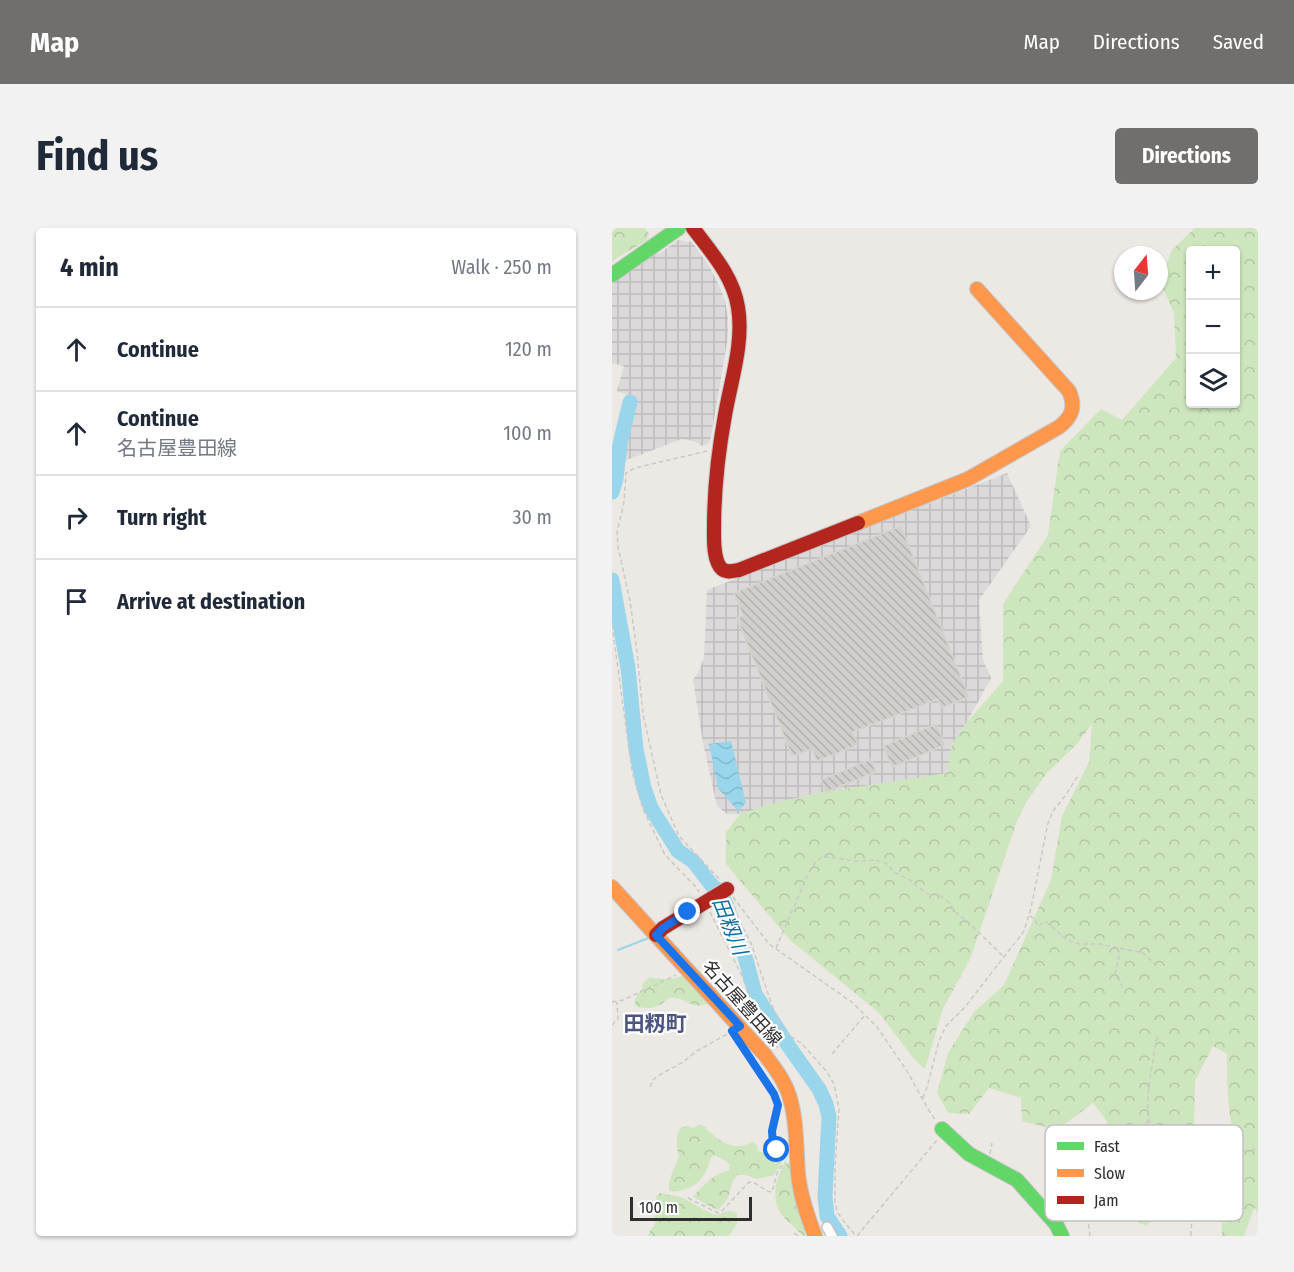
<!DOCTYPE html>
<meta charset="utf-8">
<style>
:root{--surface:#fff;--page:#f2f2f3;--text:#1f2937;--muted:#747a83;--line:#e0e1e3;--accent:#706f6e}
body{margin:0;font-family:"Fira Sans Condensed","Noto Sans JP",sans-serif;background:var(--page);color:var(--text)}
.controls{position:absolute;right:18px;top:18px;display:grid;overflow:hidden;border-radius:6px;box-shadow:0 2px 4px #0004}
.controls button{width:54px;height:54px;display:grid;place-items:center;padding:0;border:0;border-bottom:2px solid var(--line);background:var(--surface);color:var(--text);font:30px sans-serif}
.compass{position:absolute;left:502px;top:18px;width:54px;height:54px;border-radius:50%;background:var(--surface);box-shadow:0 2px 4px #0004;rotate:17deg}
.scale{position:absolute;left:18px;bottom:15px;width:122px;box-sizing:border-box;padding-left:6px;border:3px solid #2e2e2e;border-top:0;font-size:16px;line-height:21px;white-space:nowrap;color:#2e2e2e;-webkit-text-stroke:4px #fff;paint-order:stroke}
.stop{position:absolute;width:18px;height:18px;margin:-14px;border:4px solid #1a73e8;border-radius:50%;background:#fff}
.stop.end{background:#1a73e8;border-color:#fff;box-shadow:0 2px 6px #0008}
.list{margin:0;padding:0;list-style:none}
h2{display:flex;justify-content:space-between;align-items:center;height:78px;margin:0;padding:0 24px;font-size:26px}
h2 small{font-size:20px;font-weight:400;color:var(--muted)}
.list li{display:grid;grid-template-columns:39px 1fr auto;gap:18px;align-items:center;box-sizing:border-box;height:84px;padding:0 24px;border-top:2px solid var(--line)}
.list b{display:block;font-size:22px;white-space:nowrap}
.list p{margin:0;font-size:20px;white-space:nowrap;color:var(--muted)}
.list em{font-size:20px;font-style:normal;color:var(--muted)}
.icon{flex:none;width:33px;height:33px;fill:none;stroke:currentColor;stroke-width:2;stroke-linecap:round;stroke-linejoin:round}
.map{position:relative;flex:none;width:646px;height:1008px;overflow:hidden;border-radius:6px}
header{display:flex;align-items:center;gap:36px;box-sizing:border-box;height:84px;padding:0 30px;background:var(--accent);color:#fff}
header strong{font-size:28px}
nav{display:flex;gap:33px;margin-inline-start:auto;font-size:21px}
.intro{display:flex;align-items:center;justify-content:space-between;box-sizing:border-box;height:144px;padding:0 36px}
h1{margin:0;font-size:42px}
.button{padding:15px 27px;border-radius:6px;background:var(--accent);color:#fff;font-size:21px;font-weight:700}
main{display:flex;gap:36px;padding:0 36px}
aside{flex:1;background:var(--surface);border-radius:6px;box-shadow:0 2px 4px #0004}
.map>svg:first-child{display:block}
</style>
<header>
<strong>Map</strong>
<nav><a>Map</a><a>Directions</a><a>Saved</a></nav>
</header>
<div class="intro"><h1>Find us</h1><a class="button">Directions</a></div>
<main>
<aside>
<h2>4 min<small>Walk · 250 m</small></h2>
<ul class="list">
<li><svg class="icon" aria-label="ahead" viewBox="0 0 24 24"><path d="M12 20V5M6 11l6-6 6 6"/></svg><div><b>Continue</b></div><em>120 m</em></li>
<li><svg class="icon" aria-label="ahead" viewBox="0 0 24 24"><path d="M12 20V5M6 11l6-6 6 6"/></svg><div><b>Continue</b><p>名古屋豊田線</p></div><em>100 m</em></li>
<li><svg class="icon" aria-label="right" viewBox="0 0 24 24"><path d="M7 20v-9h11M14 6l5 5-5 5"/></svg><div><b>Turn right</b></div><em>30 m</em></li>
<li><svg class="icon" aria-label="arrive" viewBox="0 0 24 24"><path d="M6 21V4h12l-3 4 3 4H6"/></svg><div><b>Arrive at destination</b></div></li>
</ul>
</aside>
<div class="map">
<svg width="646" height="1008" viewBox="0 0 646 1008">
<defs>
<pattern id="industrial-grid" width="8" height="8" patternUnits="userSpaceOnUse" patternTransform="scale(1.5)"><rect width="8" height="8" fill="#dcd9db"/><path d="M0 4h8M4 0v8" fill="none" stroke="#bdbbbc"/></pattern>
<pattern id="forest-crowns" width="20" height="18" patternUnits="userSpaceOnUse" patternTransform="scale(1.5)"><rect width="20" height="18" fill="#cee6be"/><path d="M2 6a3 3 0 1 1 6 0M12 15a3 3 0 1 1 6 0" fill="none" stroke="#b1c6a4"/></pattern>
<pattern id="water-waves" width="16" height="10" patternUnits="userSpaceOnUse" patternTransform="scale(1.5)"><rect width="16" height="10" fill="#99d6ec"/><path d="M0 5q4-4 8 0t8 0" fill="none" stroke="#84b8cb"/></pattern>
<pattern id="building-back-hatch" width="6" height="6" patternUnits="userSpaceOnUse" patternTransform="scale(1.5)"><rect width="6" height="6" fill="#d1cecb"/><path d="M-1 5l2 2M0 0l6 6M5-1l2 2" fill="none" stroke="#b4b1af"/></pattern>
</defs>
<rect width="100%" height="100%" fill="#ece8e4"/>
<path fill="url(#industrial-grid)" d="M66 12 80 14 97 38 107 57 113 72 116 90V109L99 209 97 215 90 218 81 213 70 211 12 233 24 170 5 163 12 138 0 135V56L45 25 47 26Z
M395 245 419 298 367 372 371 432 379 450 355 494 340 516 335 546 207 565 159 576 128 586H115L105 578 91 515 81 452 87 443 92 429 95 362Z"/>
<path fill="url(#forest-crowns)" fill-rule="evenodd" d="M0 0H33L37 6 35 12 0 33Z
M583 0H646V985L642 980 632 1008H610V983L616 955 628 922C615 896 615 855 615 826L601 818 583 853 582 907 575 924 558 943 557 975 534 998 481 971 484 940 495 893 481 875 445 902 410 893 409 870 377 860 357 886 336 885 325 865 336 825 362 784 392 757 439 652 450 588 477 534 480 496 465 516 435 545 415 573 405 593 359 729 331 781 313 841 303 832 266 784 178 712 114 636V604L128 586 159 576 207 565 335 545 340 516 355 494 391 453V376L436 307 448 223 489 181 510 192 564 130 562 85 548 53 560 22ZM578 22H624V176H578Z
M70 748 95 775C82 784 71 767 58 770 55 771 53 773 51 775 43 781 32 781 23 778 23 770 24 767 30 761L31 755 38 749C47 752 61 752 70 748Z
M86 897H90C101 906 112 919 128 918 133 918 137 915 142 914L146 919 145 923 153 925 159 932 164 929 169 931 170 934 162 947 144 951 134 947H126L121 953 115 972 106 982 101 980 81 969C84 964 98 951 103 948 107 945 113 944 117 942L118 937 114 933 102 927 99 930C96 937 94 946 88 952 82 960 66 965 57 963 56 950 63 940 67 928 64 918 64 909 68 900L76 898 81 900Z
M178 934 194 1003 193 1007 191 1008C184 1001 176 994 170 987 159 972 163 951 172 937Z
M48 965 69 969 100 986 107 987C112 983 119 982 125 985 124 992 128 995 121 1001L120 1004 117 1008H36L38 1003 43 996 42 989 47 981 44 968Z"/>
<path fill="url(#water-waves)" d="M119 513 134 575 126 583 106 560 97 516Z"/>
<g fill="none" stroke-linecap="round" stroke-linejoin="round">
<path stroke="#99d6ec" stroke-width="2" d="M100 678 106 684 115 681
M6 722 39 709"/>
<path stroke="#99d6ec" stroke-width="15" d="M0 264 4 251 8 216 18 174
M0 352 16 440 24 521 32 560 39 580 66 623 81 633 101 659 105 661 113 674 134 732 143 766 178 820 207 861 214 876 217 889 213 968 215 988 228 1008"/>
</g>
<path fill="url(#building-back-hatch)" stroke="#d7d4d0" stroke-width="1.5" d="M289 298 357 469 329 480 326 471 241 504 246 517 205 533 200 521 180 528 125 390 131 388 122 365Z
M324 496 333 517 280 539 271 518Z
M259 531 264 544 214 564 209 552Z"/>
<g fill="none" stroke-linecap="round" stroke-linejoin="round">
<defs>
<path id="street" d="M215 999 220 1008"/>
<path id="fast" d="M0 47 67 0
M330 901 357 926 405 952 444 996 450 1008"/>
<path id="slow" d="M246 295 356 251 447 199C460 189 464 179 457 163L365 61
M0 659 153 827C162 839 172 852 177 867 185 892 184 919 186 945 188 967 195 987 203 1008"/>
<path id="jam" d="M81 0C99 24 121 48 126 79 132 115 119 152 113 187 106 225 102 262 102 301 102 311 101 333 110 341 115 345 121 343 127 342L246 295
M44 707 51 700 115 661"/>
</defs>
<use href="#street" stroke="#c5c4c5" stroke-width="12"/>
<use href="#fast" stroke="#c5c4c5" stroke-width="16"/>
<use href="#slow" stroke="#c5c4c5" stroke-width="16"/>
<use href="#jam" stroke="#c5c4c5" stroke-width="16"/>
<path stroke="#c9c9c8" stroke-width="1.5" stroke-dasharray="4.5 3" stroke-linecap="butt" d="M95 223 23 240 14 245 12 274 5 305 6 319 18 373 25 424 31 486 49 567 67 608 109 653
M0 397 20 543 31 581 53 627 84 659 87 664
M121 669 157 716 241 775 265 799 295 843 316 881 324 893
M120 672 127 692 139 715 163 786 170 800 175 806 190 816 215 844 222 856 227 881 223 937V974L225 983 230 991 243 1007
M98 684 129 746 154 803 166 820
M418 688 423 691 425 697 427 698 431 694H434L455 712 468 716H488L531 725 543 736
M164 720 196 646 204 634 209 630 213 629 246 633 263 632 274 635 285 646 298 652 315 666 328 667 337 675 343 684 354 692 392 729
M505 720 507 729 503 746 510 758
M0 774 11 772 64 747
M0 797 6 791 5 774
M545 809C542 827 530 884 539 898 546 910 559 918 570 927L572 932 580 986 579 1008
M136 826C140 833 144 840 148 847 154 856 163 864 165 875 167 882 163 888 162 894 158 907 159 921 173 926
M220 826 253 787
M38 859 41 852 46 848 71 834 85 823 117 805
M311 870 315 859 327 813 334 798 353 779 412 703 419 680 436 595 441 583 453 568 467 546
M378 926 380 915
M572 929 641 922 646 919
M76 970 106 985 110 983 136 955 138 954C147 955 153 964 160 964L166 942 174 934
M451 989 462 969
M182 1005 186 1008
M245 1008 325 912
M478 1008 474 978 479 972 501 958 515 942 536 892"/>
<use href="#street" stroke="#fcfcfb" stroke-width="9"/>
<use href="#fast" stroke="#63d668" stroke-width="14"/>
<use href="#slow" stroke="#ff974d" stroke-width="14"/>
<use href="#jam" stroke="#b3261e" stroke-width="14"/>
</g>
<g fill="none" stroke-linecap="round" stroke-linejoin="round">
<path stroke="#1a73e8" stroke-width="8" d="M76 684 51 700 44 707 128 798 120 803 162 866 166 877 160 903 161 917 165 922"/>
</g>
<g text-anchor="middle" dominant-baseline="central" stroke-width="4.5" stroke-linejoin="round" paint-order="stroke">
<g font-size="18" fill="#2e2e2e" stroke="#fff">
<text transform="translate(130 775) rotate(48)">名古屋豊田線</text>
</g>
<g font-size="20" font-style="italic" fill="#0d6fa3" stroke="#fff">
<text transform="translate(118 698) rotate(68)">田籾川</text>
</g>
<g font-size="21" font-weight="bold" fill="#4d5680" stroke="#fff">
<text x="43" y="796">田籾町</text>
</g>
</g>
<rect x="433" y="897" width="198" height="96" rx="9" fill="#fff" stroke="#c0c0c0" stroke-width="1.5"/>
<rect x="445" y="914" width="27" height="8" fill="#63d668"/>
<rect x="445" y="941" width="27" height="8" fill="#ff974d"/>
<rect x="445" y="968" width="27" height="8" fill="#b3261e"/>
<g font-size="16" fill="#2e2e2e">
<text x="482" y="924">Fast</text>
<text x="482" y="951">Slow</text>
<text x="482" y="978">Jam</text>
</g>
</svg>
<div class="controls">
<button>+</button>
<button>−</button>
<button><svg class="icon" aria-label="layers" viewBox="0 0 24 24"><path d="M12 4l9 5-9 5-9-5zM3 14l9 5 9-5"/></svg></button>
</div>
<svg class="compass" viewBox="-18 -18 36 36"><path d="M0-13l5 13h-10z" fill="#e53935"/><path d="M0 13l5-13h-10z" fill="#747a83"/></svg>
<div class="scale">100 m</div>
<div class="stop" style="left:165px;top:922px"></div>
<div class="stop end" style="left:76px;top:684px"></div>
</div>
</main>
